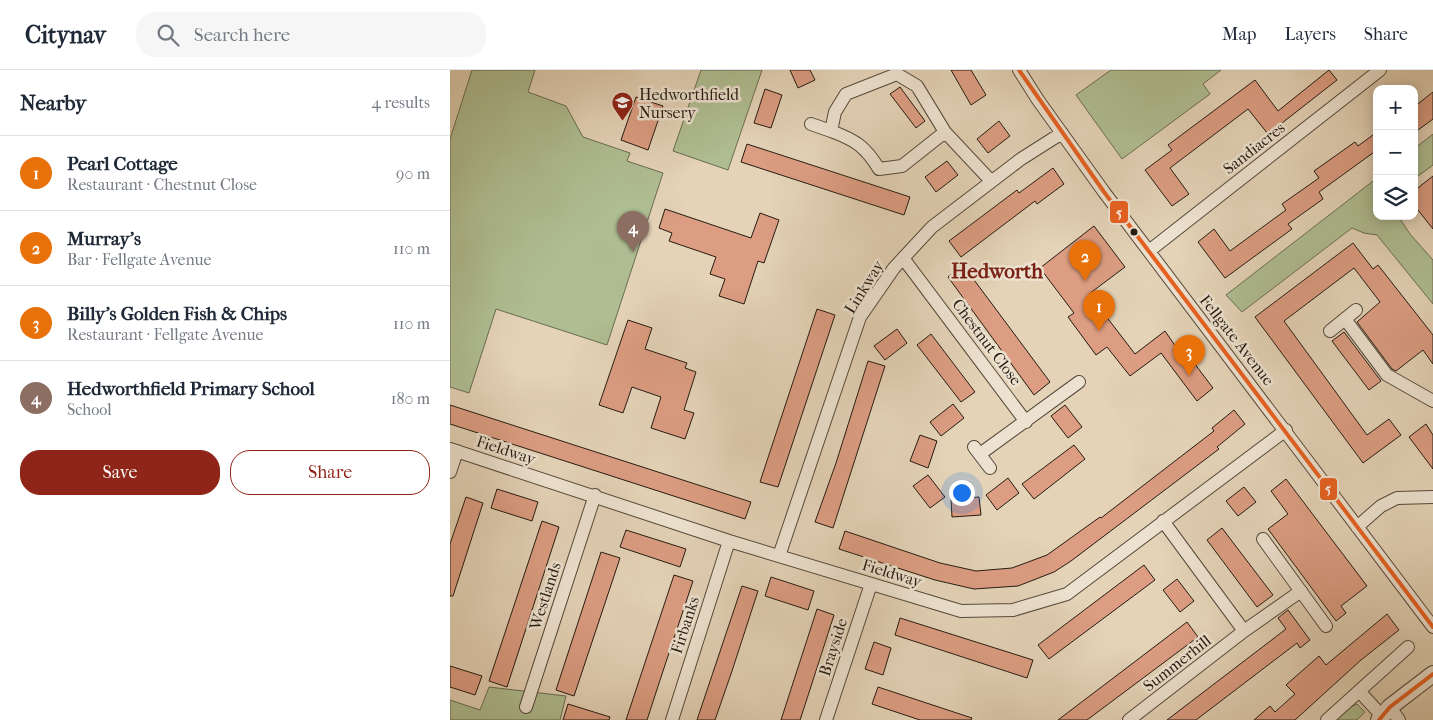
<!DOCTYPE html>
<meta charset="utf-8">
<style>
:root{--surface:#fff;--page:#f6f6f7;--text:#1f2937;--muted:#747a83;--line:#e0e1e3;--accent:#8f2418}
body{margin:0;font-family:"IM FELL French Canon",serif;background:var(--page);color:var(--text)}
.controls{position:absolute;right:15px;top:15px;display:grid;overflow:hidden;border-radius:10px;box-shadow:0 2px 12px #0003}
.controls button{width:45px;height:45px;display:grid;place-items:center;padding:0;border:0;border-bottom:1px solid var(--line);background:var(--surface);color:var(--text);font:25px sans-serif}
.you{position:absolute;left:511px;top:422px;width:18px;height:18px;margin:-12px;border:4px solid #fff;border-radius:50%;background:#1a73e8;box-shadow:0 0 0 8px #1a73e833}
.badge{display:grid;place-items:center;width:32px;height:32px;border-radius:50%;background:var(--accent);color:#fff;font-size:16px;font-weight:700}
.pin{position:absolute;translate:-50% -41px;filter:drop-shadow(0 1px 2px #0008)}
.pin::after{content:'';position:absolute;top:26px;width:18px;height:15px;background:inherit;clip-path:polygon(0 0,100% 0,50% 100%)}
.list{margin:0;padding:0;list-style:none}
h2{display:flex;justify-content:space-between;align-items:center;height:65px;margin:0;padding:0 20px;font-size:21px}
h2 small{font-size:16px;font-weight:400;color:var(--muted)}
.list li{display:grid;grid-template-columns:32px 1fr auto;gap:15px;align-items:center;box-sizing:border-box;height:75px;padding:0 20px;border-top:1px solid var(--line)}
.list b{display:block;font-size:19px;white-space:nowrap}
.list p{margin:0;font-size:16px;white-space:nowrap;color:var(--muted)}
.list em{font-size:16px;font-style:normal;color:var(--muted)}
.actions{display:flex;gap:10px;padding:15px 20px}
.actions a{flex:1;padding:11px 0;border:1px solid var(--accent);border-radius:20px;text-align:center;font-size:18px;color:var(--accent)}
.actions .main{background:var(--accent);color:#fff}
.icon{flex:none;width:28px;height:28px;fill:none;stroke:currentColor;stroke-width:2;stroke-linecap:round;stroke-linejoin:round}
.map{position:relative;flex:none;width:983px;height:650px;overflow:hidden}
header{display:flex;align-items:center;gap:30px;box-sizing:border-box;height:70px;padding:0 25px;background:var(--surface);border-bottom:1px solid var(--line)}
header strong{font-size:24px}
nav{display:flex;gap:28px;margin-inline-start:auto;font-size:18px}
.search{width:350px;height:45px;background:var(--page);display:flex;align-items:center;gap:12px;box-sizing:border-box;padding:0 18px;border-radius:20px;color:var(--muted);font-size:19px}
main{display:flex}
aside{flex:1;background:var(--surface)}
.map>svg:first-child{display:block}
</style>
<header>
<strong>Citynav</strong>
<div class="search"><svg class="icon" aria-label="search" viewBox="0 0 24 24"><circle cx="10" cy="10" r="6"/><path d="M15 15l6 6"/></svg>Search here</div>
<nav><a>Map</a><a>Layers</a><a>Share</a></nav>
</header>
<main>
<aside>
<h2>Nearby<small>4 results</small></h2>
<ul class="list">
<li><span class="badge" style="background:#e8710a">1</span><div><b>Pearl Cottage</b><p>Restaurant · Chestnut Close</p></div><em>90 m</em></li>
<li><span class="badge" style="background:#e8710a">2</span><div><b>Murray's</b><p>Bar · Fellgate Avenue</p></div><em>110 m</em></li>
<li><span class="badge" style="background:#e8710a">3</span><div><b>Billy's Golden Fish &amp; Chips</b><p>Restaurant · Fellgate Avenue</p></div><em>110 m</em></li>
<li><span class="badge" style="background:#8d6e63">4</span><div><b>Hedworthfield Primary School</b><p>School</p></div><em>180 m</em></li>
</ul>
<div class="actions"><a class="main">Save</a><a>Share</a></div>
</aside>
<div class="map">
<svg width="983" height="650" viewBox="0 0 983 650">
<rect width="100%" height="100%" fill="#e4d3b7"/>
<filter id="stains"><feTurbulence type="fractalNoise" baseFrequency=".004" numOctaves="4"/><feColorMatrix values="0 0 0 0 .2 0 0 0 0 .09 0 0 0 0 .02 0 0 0 .5 -.17"/></filter>
<radialGradient id="worn" r=".72"><stop offset=".6" stop-color="#630" stop-opacity="0"/><stop offset="1" stop-color="#630" stop-opacity=".3"/></radialGradient>
<path fill="#afbe92" stroke="#6a6c52" d="M22 0H85L78 22 116 36 133 67 180 83 177 91 213 103 157 275 46 239 19 323 0 317V69Z
M251 0H312L278 100 223 81Z
M661 0H771L753 14 760 24 672 89 626 25Z
M983 64V95L964 109V79Z
M927 108V146H948L960 164 983 190V234L927 165 914 163 902 158 792 242 776 225Z
M39 617 116 626 110 650H0V630L30 640Z
M907 634 915 642 907 650H883L892 641Z"/>
<path fill="#dc9d82" stroke="#251b12" d="M340 0H360L365 10 348 18Z
M501 0H521L536 25 521 35Z
M879 0 887 10 818 64 798 39 720 98 739 124 722 136 695 100 722 80 718 75 805 10 828 41Z
M450 17 475 51 466 58 440 24Z
M315 19 332 25 321 58 304 53Z
M983 22V49L964 63V37Z
M186 27 213 36 198 80 171 70Z
M549 51 560 66 538 83 527 69Z
M927 62V80L869 122 873 129 838 154 842 159 775 208 748 172 764 159 780 181 836 140 832 134 869 108 864 101 905 72 908 76Z
M297 74 460 127 454 145 291 92Z
M497 91 508 105 486 122 475 107Z
M603 98 614 114 587 134 585 131 511 187 499 171 567 120 569 123Z
M983 106V159L964 135V121Z
M215 139 301 168 310 143 329 150 314 193 308 191 294 234 269 226 275 209 260 204 266 187 219 171 222 163 209 158Z
M644 156 675 197 639 224 685 284 715 261 728 280 732 277 763 318 747 331 711 283 680 306 657 277 646 285 618 247 624 243 590 198Z
M903 173 923 199 928 195 983 265V294L973 280 946 301 942 299 907 252 930 232 904 198 834 251 917 365 939 349 951 365 913 393 805 247Z
M513 195 600 312 584 325 498 207Z
M367 239 385 245 328 417 310 412Z
M178 250 202 258 195 279 237 293 235 298 246 302 234 340 244 343 235 369 201 358 211 327 182 317 173 343 149 335Z
M447 259 457 273 435 290 424 276Z
M894 262 931 311 919 320 882 271Z
M481 264 525 322 511 332 467 275Z
M418 291 435 296 383 458 365 452 386 393Z
M503 334 514 348 491 366 480 352Z
M0 335 301 432 295 449 0 354Z
M615 335 632 357 618 368 601 346Z
M784 340 795 354 767 377 769 379 621 491 604 502 568 516 524 519 485 510 389 479 395 461 490 493 526 501 562 498 597 485 650 447 651 448 764 361 762 358Z
M976 354 983 365V399L959 367Z
M470 365 487 371 478 398 460 391Z
M624 375 635 389 584 429 572 414Z
M478 405 495 427 480 438 463 416Z
M558 408 569 423 547 440 536 425Z
M836 409 917 516 891 536 896 543 886 551 818 459 838 444 821 421Z
M794 417 806 432 788 446 776 431Z
M47 419 88 432 82 451 41 438Z
M16 427 33 433 3 526H0V474Z
M529 427 531 445 502 447 501 429Z
M92 451 109 457 57 617 39 611Z
M772 458 823 525 807 537 757 470Z
M176 460 236 479 230 497 170 477Z
M151 482 170 488 124 626 106 620Z
M694 495 705 510 599 589 588 575Z
M224 505 243 511 213 601 197 650H176Z
M321 507 364 521 358 540 315 526Z
M727 509 744 531 730 542 713 520Z
M292 516 308 521 282 601 265 650H247Z
M367 539 384 545 354 638 350 650H331Z
M838 540 860 570 850 578 847 573 746 650H717L836 559 828 548Z
M937 544 949 560 911 590 845 650H804L820 636 825 642 845 624 836 615 869 586 876 595Z
M450 548 583 590 577 608 445 565Z
M737 552 748 567 637 650H608Z
M424 572 441 578 433 605 415 599Z
M0 596 32 606 25 625 0 617Z
M428 617 522 648 521 650H470L422 634Z
M118 634 160 647 159 650H113Z"/>
<g fill="none" stroke-linecap="round" stroke-linejoin="round">
<defs>
<path id="minor" d="M569 0 588 30 654 122 983 557
M361 54 381 61
M495 62 467 16 447 4 396 24 385 42 381 61C405 70 415 76 429 99L452 96 495 62 541 111
M699 181 930 0
M453 188 576 352
M895 249 937 305 983 331
M880 261 906 240
M524 377 540 398
M0 379 279 471 511 541 563 540 617 524 836 360
M530 384 629 312
M0 402 7 381
M907 457 931 436 947 428 983 427
M813 469 876 556
M329 486 410 247 444 198 482 157 571 89 612 63
M794 561 851 521
M909 621 932 646
M76 637 145 425
M940 637 949 650
M222 650 279 471
M376 650 421 514
M679 650 794 561 713 451
M877 650 958 577"/>
<path id="tertiary" d="M929 650 940 637 983 604"/>
</defs>
<use href="#minor" stroke="#55493b" stroke-width="14"/>
<use href="#tertiary" stroke="#55493b" stroke-width="18"/>
<use href="#minor" stroke="#ede2d0" stroke-width="12"/>
<use href="#tertiary" stroke="#ede2d0" stroke-width="16"/>
<defs>
<path id="bus-1" d="M569 0 654 122 983 557
M929 650 940 637 983 604"/>
</defs>
<use href="#bus-1" stroke="#ede2d0" stroke-width="8"/>
<use href="#bus-1" stroke="#e86121" stroke-width="4"/>
</g>
<defs>
<symbol id="school-pin" viewBox="-11 -11 22 30"><path d="M0 17L-7.5 6A9.5 9.5 0 1 1 7.5 6Z" fill="#8f2418" stroke="#ede2d0"/><path d="M0-5L7-2L0 1L-7-2ZM-4 1L0 2.5L4 1V4Q0 6-4 4Z" fill="#fff"/></symbol>
</defs>
<g fill-rule="evenodd">
<use href="#school-pin" x="160" y="20" width="25" height="34"/>
</g>
<circle fill="#251b12" stroke="#ede2d0" stroke-width="2" cx="684" cy="162" r="4.5"/>
<g text-anchor="middle" dominant-baseline="central" stroke-width="5" stroke-linejoin="round" paint-order="stroke">
<g font-size="16" fill="#251b12" stroke="#ede2d0" text-anchor="start">
<text x="189" y="24">Hedworthfield<tspan x="189" dy="18">Nursery</tspan></text>
</g>
<g font-size="16" fill="#251b12" stroke="#ede2d0">
<text transform="translate(804 78) rotate(-38)">Sandiacres</text>
<text transform="translate(414 217) rotate(-58)">Linkway</text>
<text transform="translate(787 270) rotate(52)">Fellgate Avenue</text>
<text transform="translate(537 272) rotate(53)">Chestnut Close</text>
<text transform="translate(56 380) rotate(18)">Fieldway</text>
<text transform="translate(442 503) rotate(17)">Fieldway</text>
<text transform="translate(95 526) rotate(-72)">Westlands</text>
<text transform="translate(235 555) rotate(-72)">Firbanks</text>
<text transform="translate(383 577) rotate(-72)">Brayside</text>
<text transform="translate(727 593) rotate(-38)">Summerhill</text>
</g>
<g font-size="21" font-weight="bold" fill="#7a1f14" stroke="#ede2d0">
<text x="547" y="201">Hedworth</text>
</g>
</g>
<g stroke="#ede2d0" stroke-width="2">
<rect x="659" y="130" width="20" height="24" rx="5" fill="#e86121"/>
<rect x="869" y="407" width="19" height="24" rx="5" fill="#e86121"/>
</g>
<g font-size="14" text-anchor="middle" font-weight="bold" fill="#fff">
<text x="669" y="147">5</text>
<text x="878" y="423">5</text>
</g>
<rect width="100%" height="100%" filter="url(#stains)"/>
<rect width="100%" height="100%" fill="url(#worn)"/>
</svg>
<div class="controls">
<button>+</button>
<button>−</button>
<button><svg class="icon" aria-label="layers" viewBox="0 0 24 24"><path d="M12 4l9 5-9 5-9-5zM3 14l9 5 9-5"/></svg></button>
</div>
<div class="you"></div>
<div class="pin badge" style="left:649px;top:261px;background:#e8710a">1</div>
<div class="pin badge" style="left:635px;top:211px;background:#e8710a">2</div>
<div class="pin badge" style="left:739px;top:306px;background:#e8710a">3</div>
<div class="pin badge" style="left:183px;top:182px;background:#8d6e63">4</div>
</div>
</main>
